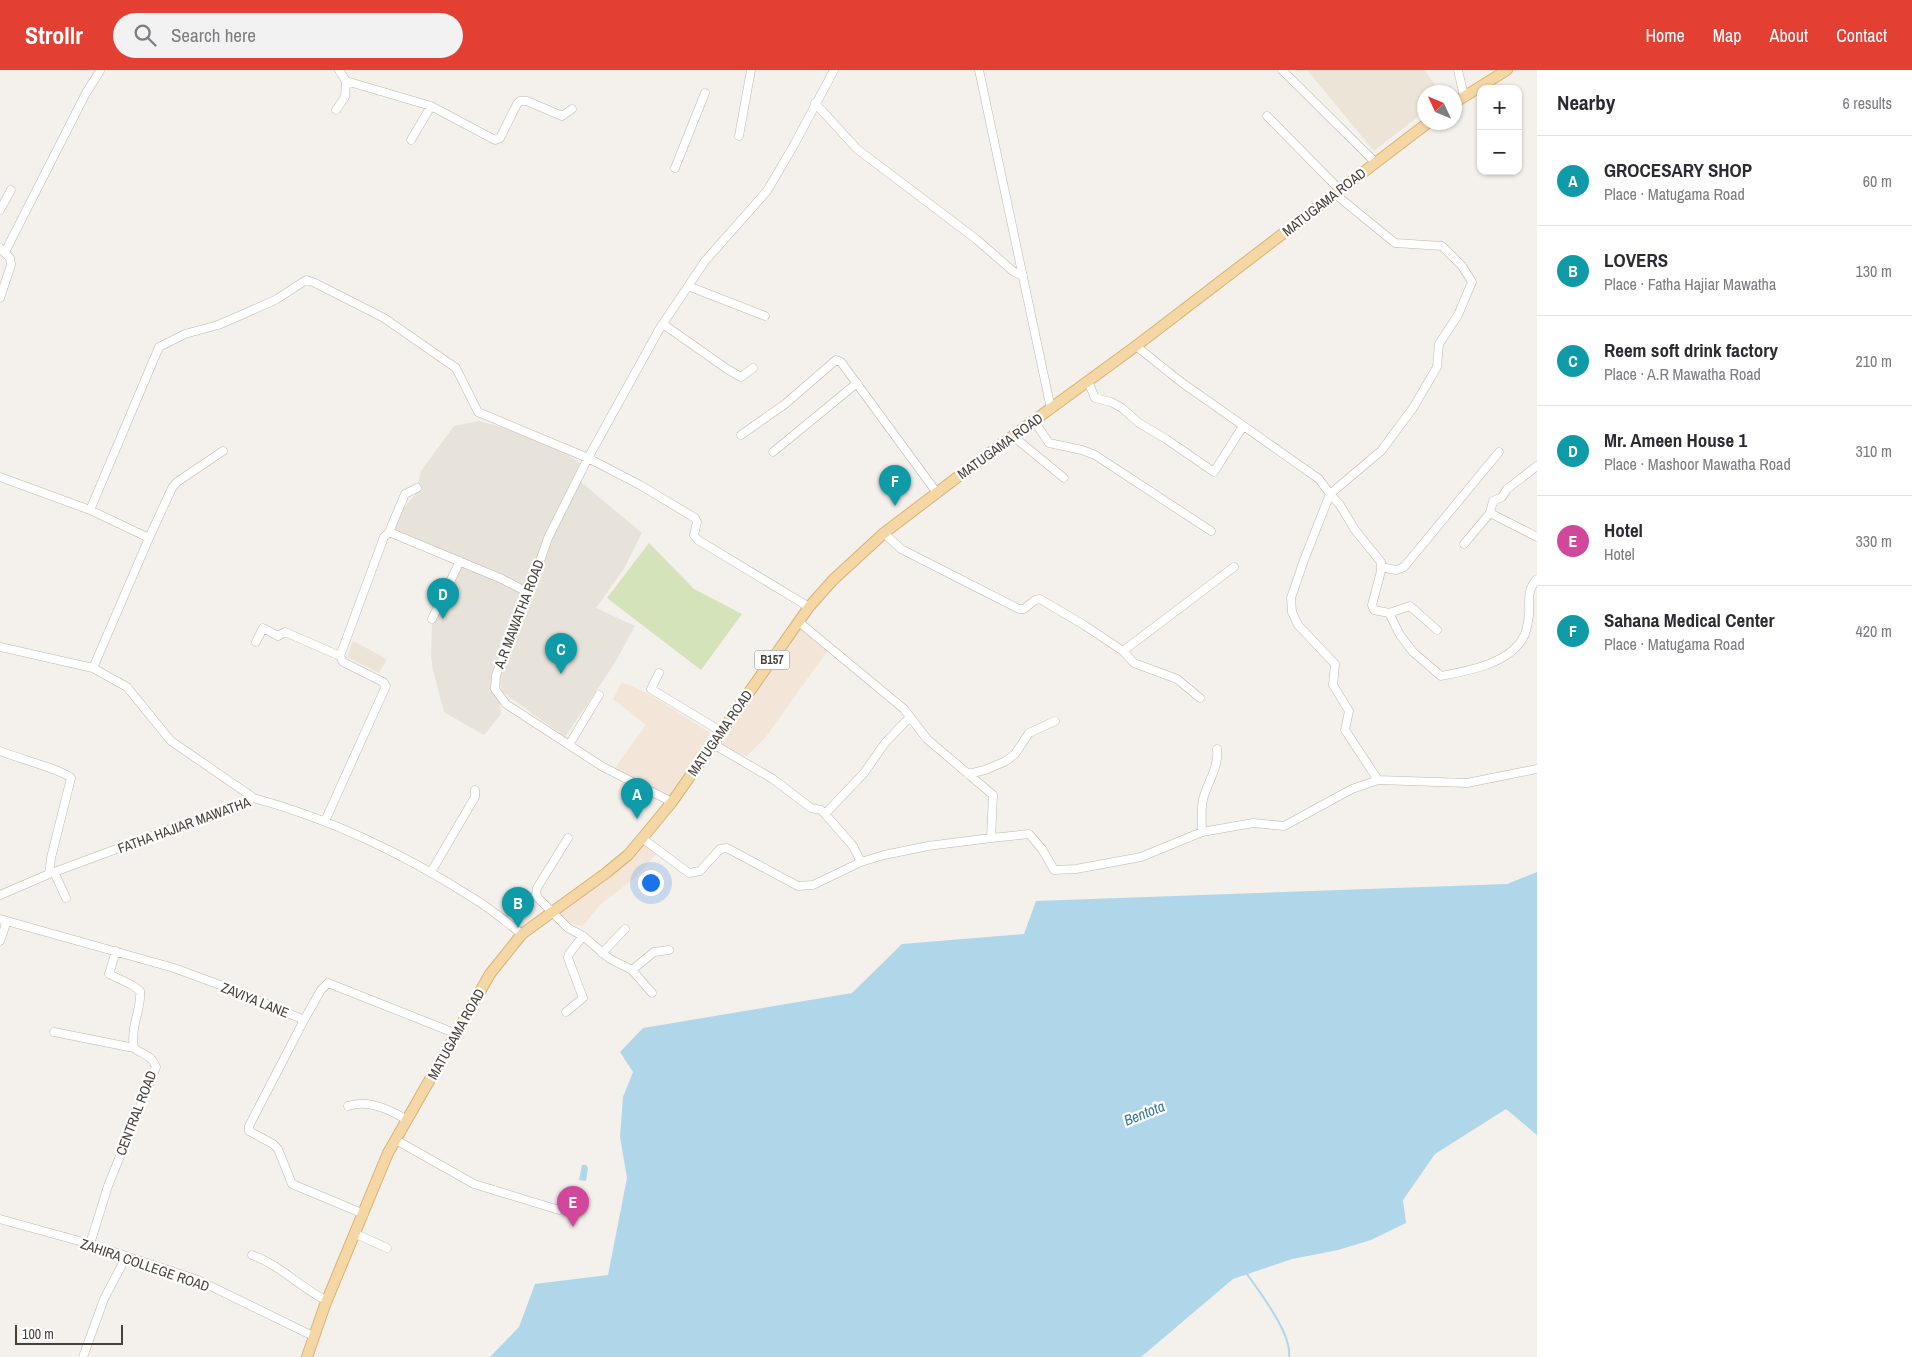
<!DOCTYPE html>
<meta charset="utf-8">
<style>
:root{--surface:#fff;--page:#f2f2f3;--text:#2b2b33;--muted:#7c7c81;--line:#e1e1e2;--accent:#e33f33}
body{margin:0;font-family:"Archivo Narrow",sans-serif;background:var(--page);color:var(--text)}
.controls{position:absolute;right:15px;top:15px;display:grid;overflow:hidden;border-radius:10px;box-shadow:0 1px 4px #0004}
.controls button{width:45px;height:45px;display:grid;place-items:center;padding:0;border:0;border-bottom:1px solid var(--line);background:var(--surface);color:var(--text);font:25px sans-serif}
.compass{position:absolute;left:1417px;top:15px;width:45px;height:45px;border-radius:50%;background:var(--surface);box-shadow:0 1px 4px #0004;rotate:314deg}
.scale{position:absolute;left:15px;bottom:12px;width:108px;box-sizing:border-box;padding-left:5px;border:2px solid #47413a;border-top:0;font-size:14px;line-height:18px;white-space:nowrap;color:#47413a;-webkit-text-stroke:4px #fff;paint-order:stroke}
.you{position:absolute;left:650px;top:812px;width:18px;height:18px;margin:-12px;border:4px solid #fff;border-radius:50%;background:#1a73e8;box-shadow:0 0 0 8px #1a73e833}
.badge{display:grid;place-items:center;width:32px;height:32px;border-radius:50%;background:var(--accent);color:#fff;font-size:16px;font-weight:700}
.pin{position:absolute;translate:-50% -41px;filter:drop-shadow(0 1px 2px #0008)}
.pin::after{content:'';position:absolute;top:26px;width:18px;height:15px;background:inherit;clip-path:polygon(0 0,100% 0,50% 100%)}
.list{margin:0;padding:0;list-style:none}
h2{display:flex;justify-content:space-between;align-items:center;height:65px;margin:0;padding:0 20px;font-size:21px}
h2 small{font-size:16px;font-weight:400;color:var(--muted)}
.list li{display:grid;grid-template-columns:32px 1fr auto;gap:15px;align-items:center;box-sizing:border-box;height:90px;padding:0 20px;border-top:1px solid var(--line)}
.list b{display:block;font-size:19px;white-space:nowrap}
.list p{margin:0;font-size:16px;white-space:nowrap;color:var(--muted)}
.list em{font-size:16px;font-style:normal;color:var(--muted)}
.icon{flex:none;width:28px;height:28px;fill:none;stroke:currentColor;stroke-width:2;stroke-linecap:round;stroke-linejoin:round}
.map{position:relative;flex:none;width:1537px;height:1287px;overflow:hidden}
header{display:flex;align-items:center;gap:30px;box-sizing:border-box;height:70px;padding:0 25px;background:var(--accent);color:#fff}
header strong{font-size:24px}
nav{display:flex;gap:28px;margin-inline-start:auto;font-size:18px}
.search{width:350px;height:45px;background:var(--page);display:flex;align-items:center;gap:12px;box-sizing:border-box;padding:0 18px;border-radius:28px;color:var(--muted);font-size:19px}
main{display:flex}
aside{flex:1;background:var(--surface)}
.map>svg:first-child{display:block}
</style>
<header>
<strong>Strollr</strong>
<div class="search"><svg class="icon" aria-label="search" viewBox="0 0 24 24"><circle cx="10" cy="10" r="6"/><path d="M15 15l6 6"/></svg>Search here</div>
<nav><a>Home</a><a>Map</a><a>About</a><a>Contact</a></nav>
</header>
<main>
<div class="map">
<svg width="1537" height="1287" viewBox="0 0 1537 1287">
<rect width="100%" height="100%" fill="#f4f0eb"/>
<path fill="#e7e2da" d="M479 351 515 361 566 383 580 393 557 440 527 520 451 484 393 461 396 447 415 425 421 401 454 356Z
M581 412 642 463 625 497 596 538 635 556 613 596 565 667 503 622 499 611 564 438 577 415Z
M461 495 525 522 508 572 496 598 501 644 484 665 444 642 433 600 431 586 432 553Z"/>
<path fill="#f3e6d9" d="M798 556 828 580 765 668 747 686 718 675Z
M622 612 651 625 710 663 670 729 614 699 646 655 613 629Z
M642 771 657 783 636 807 600 835 583 856 570 853 566 855 555 843Z"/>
<path fill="#ebe4d7" d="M1307 0H1424L1441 22H1424V42L1374 81Z
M353 571 387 589 379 603 347 587Z"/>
<path fill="#d4e3b9" d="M649 473 694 519 742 544 701 600 607 528Z"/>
<path fill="#afd6e9" d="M1537 802V1065L1506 1039 1435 1084 1403 1130 1406 1153 1371 1170 1338 1180 1292 1189 1233 1209 1141 1287H490L519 1257 535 1214 608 1205 627 1108 620 1067 623 1027 633 1002 620 982 643 958 852 923 902 874 1024 864 1036 831 1507 814Z
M582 1095H586L588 1098 586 1111 579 1110Z"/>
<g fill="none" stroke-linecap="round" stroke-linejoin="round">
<path stroke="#afd6e9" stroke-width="2" d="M1247 1204C1261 1224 1292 1264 1289 1287"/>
<defs>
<path id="minor" d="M339 0 346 11
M979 0 1051 339
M1282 0 1376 93
M1458 0 1464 26
M815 33 857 79 976 169 1014 202 1023 206
M336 40 345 27 346 11 431 36 495 70 500 68 517 34 520 31H527L562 46 572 39
M1267 46 1340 120
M739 66 751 0
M411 70 431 36
M675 98 705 23
M1335 124 1395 173 1442 176 1462 196 1472 212 1458 245 1439 274 1437 297 1413 338 1381 381 1330 424 1340 435 1355 460 1381 492V501L1372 535 1374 540 1389 543 1410 536 1437 560
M0 140 11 120
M0 178 10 188 11 195 0 228
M5 182 86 23 100 1
M688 216 765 246
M663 254 727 299 741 307 753 298
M1136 276 1181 312 1319 409 1330 424 1304 490 1291 528 1292 542 1298 555 1335 594 1333 615 1349 641 1345 660 1378 710
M1088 311 1095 328 1111 332 1122 338 1139 353 1166 369 1214 402 1243 356
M1034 351 1049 373 1082 380 1095 385 1211 461
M741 365 785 334 836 290 841 292 937 423
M1014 367 1064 408
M773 382 857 313
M0 407 90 440 149 468 93 598
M90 440 159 277 185 264 218 255 246 243 277 229 306 210 313 212 384 248 456 298 478 342 588 388 640 415 695 448 697 452 694 465 698 470 809 537
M1490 443 1537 467
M389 462 405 424 417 418
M884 463 901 479 1019 539H1024L1035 530 1040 529 1084 555 1123 581 1134 593 1177 609 1200 628
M149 468 172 418 177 412 223 381
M1464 474 1490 443 1493 431 1502 427 1507 419 1537 396
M1381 497 1396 500 1404 497 1499 382
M1389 543 1400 565 1413 582 1441 606C1467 601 1509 594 1523 568 1527 562 1528 552 1529 545 1530 531 1526 521 1537 509
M432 549 460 491
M256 572 263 558 278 566 285 562 340 586
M0 577 93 598 127 617 171 671 254 728
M1123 581 1234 497
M659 603 651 619 722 662
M713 674 773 709 811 738 821 740 825 744 864 703 885 673 909 648
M569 675 599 625
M0 681C16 688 61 699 71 708L51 788 49 804
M968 704 985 700 1006 691 1015 684 1029 663 1055 651
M672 732 603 697 506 634 495 619 496 605 529 523 548 468 588 388 660 258 705 191 767 121 794 75 834 0
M825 744 853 776 861 792
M325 751 386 616 383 612 343 592 340 586 384 467 389 462 502 509 529 523
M1202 762C1202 750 1200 737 1204 726 1209 710 1219 696 1217 679
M568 768 537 818 536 825 539 829 568 858 583 866 610 889 632 900 654 882 669 880
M642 768 689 803 700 801 720 779 727 778 798 816 813 815 861 792 884 785 928 776 991 768 993 725 927 669 904 639 799 552
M991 768 1029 764 1042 779 1054 800 1076 799 1141 787 1202 762 1253 753 1284 756 1352 719 1378 710 1467 713 1537 699
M54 802 66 828
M431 802 475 727V720
M0 825 49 804 254 728C331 749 406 785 473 828 490 838 506 852 522 864
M0 849 174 898 239 922 304 950 249 1056V1061L273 1074 278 1079 292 1114 364 1144
M0 871 7 851
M602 883 625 859
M632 900 652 923
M566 942 583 928 568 888 569 884 583 866
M304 950 321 920 328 913 457 964
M54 962 134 978
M348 1036C367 1029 391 1040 407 1050
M396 1070 474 1114 559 1140
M0 1149 90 1174 198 1210 313 1266
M356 1164 387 1178
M90 1174 108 1116 156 997C150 983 144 986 134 978 130 955 142 939 140 921L132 915 109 904 116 881
M252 1185C280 1195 301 1218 327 1231
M83 1287 104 1229 126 1187"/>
<path id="major" d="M1454 33 1507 0
M307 1287 325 1235 388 1083 490 904 522 864 606 803 628 785 644 766 672 732 809 537 833 510 884 463 976 393 1136 276 1429 52"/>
</defs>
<use href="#minor" stroke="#beb7ae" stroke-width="9"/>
<use href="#major" stroke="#d8b275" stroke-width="12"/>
<use href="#minor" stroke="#fff" stroke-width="8"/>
<use href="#major" stroke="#f4d7a4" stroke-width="10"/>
</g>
<g text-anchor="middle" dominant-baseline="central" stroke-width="4.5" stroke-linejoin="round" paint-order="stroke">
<rect fill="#fff" stroke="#7e7a75" stroke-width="1" x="754.5" y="580.5" width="35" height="19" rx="4"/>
<g font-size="12" font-weight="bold" fill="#47413a">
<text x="772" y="590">B157</text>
</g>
<g font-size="14" fill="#47413a" stroke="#fff">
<text transform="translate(1324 132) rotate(-38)">MATUGAMA ROAD</text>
<text transform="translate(1000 376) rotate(-36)">MATUGAMA ROAD</text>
<text transform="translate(519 544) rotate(-69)">A.R MAWATHA ROAD</text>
<text transform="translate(720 663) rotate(-55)">MATUGAMA ROAD</text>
<text transform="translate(184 755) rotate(-20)">FATHA HAJIAR MAWATHA</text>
<text transform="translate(255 930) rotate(22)">ZAVIYA LANE</text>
<text transform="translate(456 964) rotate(-61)">MATUGAMA ROAD</text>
<text transform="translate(136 1043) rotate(-69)">CENTRAL ROAD</text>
<text transform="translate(145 1195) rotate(19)">ZAHIRA COLLEGE ROAD</text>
</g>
<g font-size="15" font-style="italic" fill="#39789a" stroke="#fff">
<text transform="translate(1144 1043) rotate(-22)">Bentota</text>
</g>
</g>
</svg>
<div class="controls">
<button>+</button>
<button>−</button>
</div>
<svg class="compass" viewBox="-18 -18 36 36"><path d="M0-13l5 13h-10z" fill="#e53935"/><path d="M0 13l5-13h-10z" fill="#7c7c81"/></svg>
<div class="scale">100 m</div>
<div class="you"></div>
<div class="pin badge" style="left:637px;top:749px;background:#0f9aa8">A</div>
<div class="pin badge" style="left:518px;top:858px;background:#0f9aa8">B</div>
<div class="pin badge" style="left:561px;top:604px;background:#0f9aa8">C</div>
<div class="pin badge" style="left:443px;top:549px;background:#0f9aa8">D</div>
<div class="pin badge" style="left:573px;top:1157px;background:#d1479c">E</div>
<div class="pin badge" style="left:895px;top:436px;background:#0f9aa8">F</div>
</div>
<aside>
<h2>Nearby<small>6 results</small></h2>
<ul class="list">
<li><span class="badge" style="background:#0f9aa8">A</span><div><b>GROCESARY SHOP</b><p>Place · Matugama Road</p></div><em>60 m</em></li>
<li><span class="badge" style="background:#0f9aa8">B</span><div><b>LOVERS</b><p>Place · Fatha Hajiar Mawatha</p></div><em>130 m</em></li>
<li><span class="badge" style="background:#0f9aa8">C</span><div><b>Reem soft drink factory</b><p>Place · A.R Mawatha Road</p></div><em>210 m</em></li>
<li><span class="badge" style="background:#0f9aa8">D</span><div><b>Mr. Ameen House 1</b><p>Place · Mashoor Mawatha Road</p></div><em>310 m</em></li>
<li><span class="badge" style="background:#d1479c">E</span><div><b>Hotel</b><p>Hotel</p></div><em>330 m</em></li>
<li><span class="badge" style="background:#0f9aa8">F</span><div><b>Sahana Medical Center</b><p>Place · Matugama Road</p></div><em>420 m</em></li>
</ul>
</aside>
</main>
